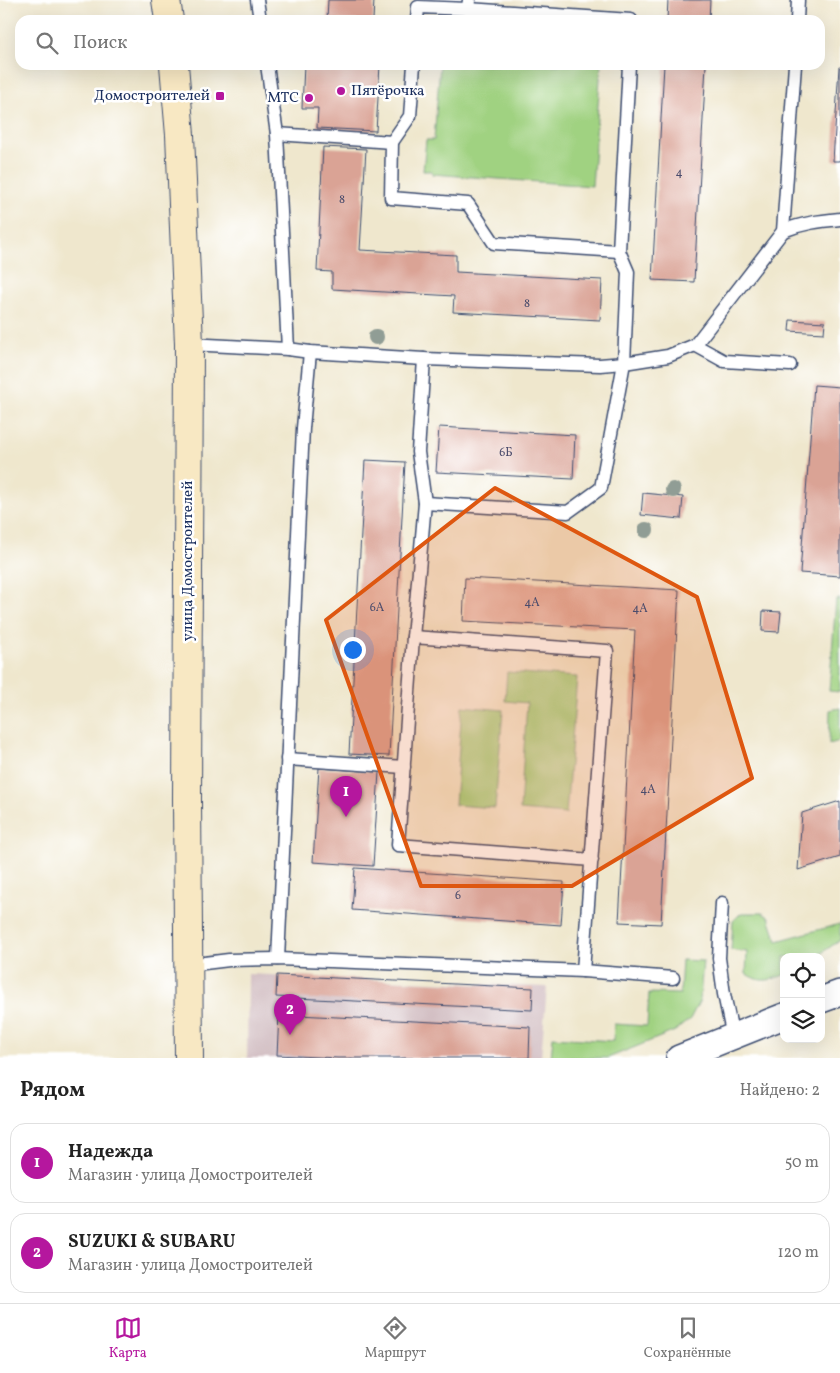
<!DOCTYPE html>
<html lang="ru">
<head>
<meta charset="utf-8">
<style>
	body { margin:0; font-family:Vollkorn,serif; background:#f6f6f6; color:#222 }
	.controls { position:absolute; right:15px; bottom:15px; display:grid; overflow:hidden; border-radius:10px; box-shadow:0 5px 20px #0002 }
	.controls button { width:45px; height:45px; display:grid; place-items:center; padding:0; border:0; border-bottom:1px solid #e0e0e0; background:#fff; color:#222; font:25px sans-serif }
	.you { position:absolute; left:352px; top:649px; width:18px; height:18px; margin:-12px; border:4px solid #fff; border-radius:50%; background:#1a73e8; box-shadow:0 0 0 8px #1a73e833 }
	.badge { display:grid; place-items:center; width:32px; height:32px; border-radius:50%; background:#b5179e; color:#fff; font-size:16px; font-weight:700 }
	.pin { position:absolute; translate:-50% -41px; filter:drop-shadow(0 1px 2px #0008) }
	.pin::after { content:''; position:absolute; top:26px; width:18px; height:15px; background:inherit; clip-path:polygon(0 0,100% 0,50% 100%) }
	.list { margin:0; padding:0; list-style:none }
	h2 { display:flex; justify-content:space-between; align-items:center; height:65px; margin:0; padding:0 20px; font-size:21px }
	h2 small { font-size:16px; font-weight:400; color:#767676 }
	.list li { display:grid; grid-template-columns:32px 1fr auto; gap:15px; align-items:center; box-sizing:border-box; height:80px; margin:0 10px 10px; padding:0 10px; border:1px solid #e0e0e0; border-radius:15px }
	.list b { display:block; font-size:19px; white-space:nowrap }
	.list p { margin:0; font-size:16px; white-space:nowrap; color:#767676 }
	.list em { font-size:16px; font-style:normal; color:#767676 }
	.icon { flex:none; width:28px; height:28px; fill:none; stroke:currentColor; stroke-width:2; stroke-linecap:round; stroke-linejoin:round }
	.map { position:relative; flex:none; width:840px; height:1058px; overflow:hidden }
	.search { position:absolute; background:#fff; box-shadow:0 5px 20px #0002; left:15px; right:15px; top:15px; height:55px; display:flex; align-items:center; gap:12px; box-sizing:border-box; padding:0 18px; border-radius:15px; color:#767676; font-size:19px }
	.sheet { height:245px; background:#fff }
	nav { display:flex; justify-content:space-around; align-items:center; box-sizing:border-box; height:70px; border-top:1px solid #e0e0e0; background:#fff; font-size:14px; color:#767676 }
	nav a { display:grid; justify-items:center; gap:2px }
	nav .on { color:#b5179e }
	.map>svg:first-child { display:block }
</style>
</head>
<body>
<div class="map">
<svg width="840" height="1058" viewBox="0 0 840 1058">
	<rect width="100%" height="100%" fill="#fff"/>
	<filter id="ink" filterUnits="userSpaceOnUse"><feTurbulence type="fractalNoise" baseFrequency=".02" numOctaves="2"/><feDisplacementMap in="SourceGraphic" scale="10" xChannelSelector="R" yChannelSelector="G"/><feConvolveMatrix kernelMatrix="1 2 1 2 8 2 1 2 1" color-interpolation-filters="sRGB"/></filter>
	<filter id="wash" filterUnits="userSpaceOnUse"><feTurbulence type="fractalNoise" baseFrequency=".0096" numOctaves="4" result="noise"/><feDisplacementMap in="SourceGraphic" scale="20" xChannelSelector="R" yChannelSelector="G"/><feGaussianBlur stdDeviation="1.12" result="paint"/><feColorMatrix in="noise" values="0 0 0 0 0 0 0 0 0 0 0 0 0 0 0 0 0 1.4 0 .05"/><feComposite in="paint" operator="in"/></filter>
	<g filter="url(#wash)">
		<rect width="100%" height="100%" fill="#efe7cd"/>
		<path fill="#d2bec2" d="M248,974l299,13 -6,71h-294z"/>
		<g fill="#a0d281" stroke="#5e8070">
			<path d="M440,65h161l-9,121 -160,-12v-3h-9l3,-31h8z"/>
			<path d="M836,599h4v93l-11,-1z"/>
			<path d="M507,672l70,5 -11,137 -46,-4 7,-107 -22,-2z"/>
			<path d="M462,706l41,4 -8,98 -40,-3z"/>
			<path d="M840,708v33l-11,3 1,-34z"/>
			<path d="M741,913h21l7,4 8,24 63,-17v16l-24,17h-32v18c-16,6 -23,8 -38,-1l1,-22 -16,-2 2,-29z"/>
			<path d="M682,960l21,1 -3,39 -10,19 -15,12 -67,27h-57l2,-21 60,4 1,-17 33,2 2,-33 31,1z"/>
		</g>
		<g id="blocks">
			<g fill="#daa395">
				<path d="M328,0h46l-1,20h-46z"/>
				<path d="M668,0h42l-1,20h-42z"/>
				<path d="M304,65h76l-4,66 -59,-3 1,-20h-16z"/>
				<path d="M664,65h42l-12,217 -42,-2z"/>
				<path d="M839,67h1v94h-7z"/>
				<path d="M323,147l43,2 -6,101 96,5v17l146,8 -2,40 -147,-8 1,-16 -122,-7v-17l-15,-1z"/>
				<path d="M790,320l35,2 -1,11 -35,-2z"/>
				<path d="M814,385l26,2v189l-40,-3z"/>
				<path d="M439,427l136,8 -2,44 -137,-7z"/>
				<path d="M365,460l40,2 -16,294 -40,-2z"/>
				<path d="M643,493l40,4 -2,22 -40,-4z"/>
				<path d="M465,578l214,12 -18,334 -42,-2 16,-292 -172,-9z"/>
				<path d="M763,611l18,1 -2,20 -17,-1z"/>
				<path d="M319,768l60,4 -6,94 -60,-4z"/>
				<path d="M840,801v56l-42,13 4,-57z"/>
				<path d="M355,868l209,14 -3,43 -209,-15z"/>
				<path d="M277,975l256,13 -1,22 -256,-13z"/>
				<path d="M279,1014l251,13 -1,31h-191l-61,-3z"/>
			</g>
		</g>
	</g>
	<g filter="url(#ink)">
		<use href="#blocks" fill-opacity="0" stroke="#3b4b6f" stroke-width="1"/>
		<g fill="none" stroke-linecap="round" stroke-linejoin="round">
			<g stroke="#3b4b6f" stroke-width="15">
				<g id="lane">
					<path d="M257,0l3,20"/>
					<path d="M468,9l163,11"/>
					<path d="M417,20l1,-13 50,2 1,-9"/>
					<path d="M797,20l1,-20"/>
					<path d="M267,65l10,69 11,215"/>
					<path d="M277,134l115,8 -1,56 77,6 26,39 125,8"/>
					<path d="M392,142l18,-26 4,-51"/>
					<path d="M783,231c19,-8 37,-10 57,-12"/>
					<path d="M189,344l99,5 22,3 114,7 176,6 24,-2 4,-91 -9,-21 10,-186"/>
					<path d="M695,345l29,16 66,4"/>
					<path d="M425,503l143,9 33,-24 23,-125 44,-7 27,-11 88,-114 12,-166"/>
					<path d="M413,637l12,-134 -7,-51 6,-93"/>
					<path d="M287,759l117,8"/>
					<path d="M722,903l-3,55 5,36 9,43"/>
					<path d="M278,959l25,-531 7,-76"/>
					<path d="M188,965l41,-5 49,-1 305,12 90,7"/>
					<path d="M583,971l24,-320 -194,-14 -15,208 194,15"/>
				</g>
			</g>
			<g stroke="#3b4b6f" stroke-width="28">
				<g id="street">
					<path d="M821,1000l19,-7"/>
					<path d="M679,1058l105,-42"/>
				</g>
			</g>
			<g stroke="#3b4b6f" stroke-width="30">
				<g id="secondary">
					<path d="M166,0l3,20"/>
					<path d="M174,65l6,70 9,209 -2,456 2,258"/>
				</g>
			</g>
			<use href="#lane" stroke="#fff" stroke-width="12"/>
			<use href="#street" stroke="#fff" stroke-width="25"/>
			<use href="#secondary" stroke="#f8e8c3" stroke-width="28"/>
		</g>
		<g fill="#909d95">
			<circle cx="376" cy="337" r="8"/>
			<circle cx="673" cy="490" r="8"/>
			<circle cx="646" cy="530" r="8"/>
		</g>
	</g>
	<path fill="#de5710" fill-opacity="0.2" stroke="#de5710" stroke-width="4" stroke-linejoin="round" d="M495,488l202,109 55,181 -180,108h-151l-95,-266z"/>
	<g fill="#b5179e" stroke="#fff" stroke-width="2">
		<circle cx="341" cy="91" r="5"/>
		<rect x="215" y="91" width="10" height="10" rx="2.5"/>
		<circle cx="309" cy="98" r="5"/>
	</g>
	<g text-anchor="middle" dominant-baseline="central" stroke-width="5" stroke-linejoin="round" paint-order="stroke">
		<g font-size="12" fill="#4b4c6c">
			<text x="679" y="173">4</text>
			<text x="342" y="200">8</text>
			<text x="527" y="304">8</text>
			<text x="506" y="453">6Б</text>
			<text x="532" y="603">4А</text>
			<text x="377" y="608">6А</text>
			<text x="640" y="609">4А</text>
			<text x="648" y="790">4А</text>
			<text x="458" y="896">6</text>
		</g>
		<g font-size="15" fill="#1b2f5e" stroke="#fff" text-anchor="end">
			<text x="351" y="91" text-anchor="start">Пятёрочка</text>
			<text x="210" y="96">Домостроителей</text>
			<text x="299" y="98">МТС</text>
		</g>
		<g font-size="15" fill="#1b2f5e" stroke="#fff">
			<text transform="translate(188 561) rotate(-90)">улица Домостроителей</text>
		</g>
	</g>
</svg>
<div class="controls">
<button><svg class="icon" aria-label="locate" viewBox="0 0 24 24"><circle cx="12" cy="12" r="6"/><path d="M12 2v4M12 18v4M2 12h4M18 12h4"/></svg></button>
<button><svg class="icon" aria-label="layers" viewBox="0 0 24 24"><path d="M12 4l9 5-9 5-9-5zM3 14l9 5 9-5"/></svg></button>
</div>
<div class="you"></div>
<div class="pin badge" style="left:346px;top:817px">1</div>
<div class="pin badge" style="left:290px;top:1035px">2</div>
<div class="search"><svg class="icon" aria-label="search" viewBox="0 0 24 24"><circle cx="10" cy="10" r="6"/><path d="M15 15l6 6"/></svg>Поиск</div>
</div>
<section class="sheet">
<h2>Рядом<small>Найдено: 2</small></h2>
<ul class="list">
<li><span class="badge">1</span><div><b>Надежда</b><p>Магазин · улица Домостроителей</p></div><em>50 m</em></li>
<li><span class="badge">2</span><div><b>SUZUKI &amp; SUBARU</b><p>Магазин · улица Домостроителей</p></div><em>120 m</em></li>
</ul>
</section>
<nav>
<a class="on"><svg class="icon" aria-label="map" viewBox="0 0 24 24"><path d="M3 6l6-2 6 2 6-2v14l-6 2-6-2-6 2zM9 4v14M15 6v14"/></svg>Карта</a>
<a><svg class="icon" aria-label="directions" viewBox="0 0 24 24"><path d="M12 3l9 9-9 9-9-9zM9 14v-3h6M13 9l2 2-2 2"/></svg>Маршрут</a>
<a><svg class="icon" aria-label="saved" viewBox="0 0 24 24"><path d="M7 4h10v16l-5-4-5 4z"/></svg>Сохранённые</a>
</nav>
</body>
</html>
